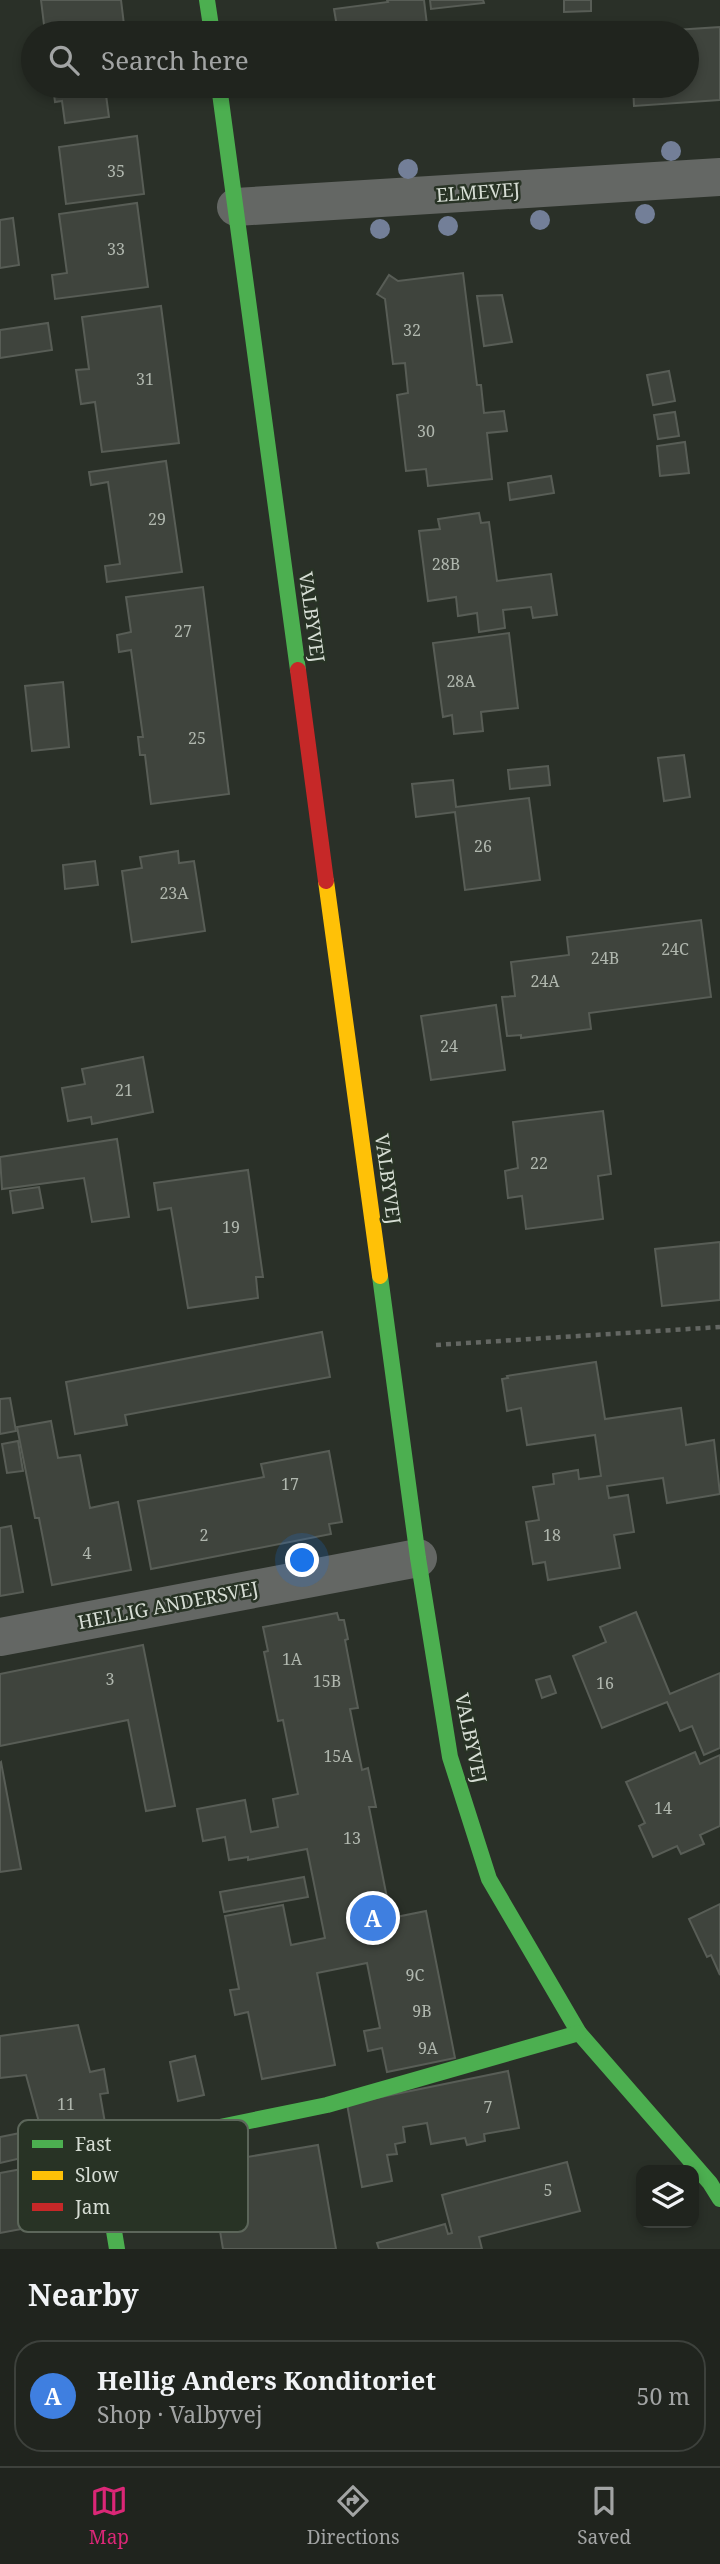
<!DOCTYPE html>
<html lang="en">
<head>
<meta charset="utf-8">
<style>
	body { margin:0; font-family:"Noto Serif",serif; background:#282c27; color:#f1f3f6 }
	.controls { position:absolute; right:21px; bottom:21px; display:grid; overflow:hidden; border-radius:14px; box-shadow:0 4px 10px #0003 }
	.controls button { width:63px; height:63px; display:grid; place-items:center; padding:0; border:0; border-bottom:2px solid #3d413c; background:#20241e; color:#f1f3f6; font:35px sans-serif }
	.you { position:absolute; left:303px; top:1561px; width:24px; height:24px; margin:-18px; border:5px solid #fff; border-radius:50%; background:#1a73e8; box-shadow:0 0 0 10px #1a73e833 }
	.badge { display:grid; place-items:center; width:46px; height:46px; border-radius:50%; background:#db2777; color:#fff; font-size:23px; font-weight:700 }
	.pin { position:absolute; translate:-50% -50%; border:4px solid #fff; box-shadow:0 2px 7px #0006 }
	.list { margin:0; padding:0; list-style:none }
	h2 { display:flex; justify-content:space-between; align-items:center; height:91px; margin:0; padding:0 28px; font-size:30px }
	h2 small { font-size:23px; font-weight:400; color:#a2a4a4 }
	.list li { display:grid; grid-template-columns:46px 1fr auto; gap:21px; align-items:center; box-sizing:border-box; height:112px; margin:0 14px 14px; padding:0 14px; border:2px solid #3d413c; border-radius:28px }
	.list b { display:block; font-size:26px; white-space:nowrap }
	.list p { margin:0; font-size:23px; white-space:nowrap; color:#a2a4a4 }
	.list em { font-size:23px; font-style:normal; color:#a2a4a4 }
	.icon { flex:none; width:38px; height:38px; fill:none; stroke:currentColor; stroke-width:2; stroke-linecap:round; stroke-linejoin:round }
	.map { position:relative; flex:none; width:720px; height:2249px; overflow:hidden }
	.search { position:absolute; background:#20241e; box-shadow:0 4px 10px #0003; left:21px; right:21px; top:21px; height:77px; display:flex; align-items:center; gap:18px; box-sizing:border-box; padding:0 24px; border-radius:38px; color:#a2a4a4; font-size:26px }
	.sheet { height:217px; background:#20241e }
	nav { display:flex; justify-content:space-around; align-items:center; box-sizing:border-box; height:98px; border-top:2px solid #3d413c; background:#20241e; font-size:19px; color:#a2a4a4 }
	nav a { display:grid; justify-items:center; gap:4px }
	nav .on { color:#db2777 }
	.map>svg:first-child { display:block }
</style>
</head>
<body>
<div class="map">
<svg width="720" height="2249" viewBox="0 0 720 2249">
	<rect width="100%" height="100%" fill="#2a3028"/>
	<g fill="#3f443d" stroke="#585d56" stroke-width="2">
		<path d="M41,0h80l4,33h-80z"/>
		<path d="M387,0h37l4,33h-90l-4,-24 54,-7z"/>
		<path d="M430,0h53l1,3 -53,6z"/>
		<path d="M564,0h27v11l-27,1z"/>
		<path d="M720,27v73l-86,6 -1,-20h54v-53h-58z"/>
		<path d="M53,86h80l1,5 -28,4 3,22 -44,6 -3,-22 -7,1z"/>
		<path d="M137,136l7,58 -78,10 -7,-57z"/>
		<path d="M137,203l11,84 -93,12 -3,-24 15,-2 -8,-59z"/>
		<path d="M13,218l6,47 -19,3v-48z"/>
		<path d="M463,273l14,112h4l3,28 20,-2 3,20 -20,2 5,46 -64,7 -2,-17 -20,2 -9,-76 11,-2 -3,-30 -12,1 -8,-65 -8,-5 12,-19 9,6z"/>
		<path d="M502,295l10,47 -28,4 -7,-50z"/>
		<path d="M161,306l18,137 -77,9 -7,-50 -14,2 -5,-34 13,-1 -7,-52z"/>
		<path d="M48,323l4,27 -52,8v-28z"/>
		<path d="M669,371l6,30 -22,4 -6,-30z"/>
		<path d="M675,412l4,24 -21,3 -4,-24z"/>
		<path d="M685,442l4,31 -29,3 -3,-30z"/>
		<path d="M166,461l16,111 -75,10 -2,-16 15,-2 -12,-82 -17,3 -2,-13z"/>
		<path d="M551,476l3,17 -44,7 -2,-17z"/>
		<path d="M479,513l2,10 8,-1 8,59 54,-7 6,41 -24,3 -2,-11 -28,3 2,18 -26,4 -2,-19 -19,3 -2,-19 -28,4 -9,-70 21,-2 -2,-10z"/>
		<path d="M203,587l26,207 -78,10 -6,-49h-5l-2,-18h5l-12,-87 -12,2 -2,-17 14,-3 -5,-35z"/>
		<path d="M509,633l9,75 -37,4 2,19 -29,3 -2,-19 -9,2 -10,-74z"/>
		<path d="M63,682l6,65 -37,4 -7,-65z"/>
		<path d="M684,755l6,42 -26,4 -6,-43z"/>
		<path d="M548,766l2,19 -40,4 -2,-19z"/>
		<path d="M453,780l3,27 73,-9 11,82 -75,10 -10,-78 -39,5 -4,-33z"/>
		<path d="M178,851l1,12 15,-2 11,70 -73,11 -10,-71 20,-3 -2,-11z"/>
		<path d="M95,861l3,24 -33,4 -2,-24z"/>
		<path d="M701,920l10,77 -122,16 2,16 -70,9v-3l-14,1 -5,-39 13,-1 -4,-34 58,-7 -2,-18z"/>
		<path d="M496,1005l9,65 -74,10 -10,-64z"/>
		<path d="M143,1057l10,55 -61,12 -1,-7 -23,4 -6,-33 23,-4 -3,-15z"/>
		<path d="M603,1111l8,63 -13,2 5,43 -77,10 -4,-33 -14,2 -3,-27 13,-3 -5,-46z"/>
		<path d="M117,1139l12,78 -37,5 -8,-44 -82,11 -2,-32z"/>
		<path d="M248,1170l15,107h-7l2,21 -70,10 -17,-100 -13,2 -4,-27z"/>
		<path d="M39,1187l4,21 -30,5 -3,-22z"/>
		<path d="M720,1242v58l-58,6 -7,-57z"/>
		<path d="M322,1332l8,45 -205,38 2,10 -52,9 -9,-52z"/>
		<path d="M596,1362l9,57 76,-11 5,37 28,-5 6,54 -53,9 -4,-25 -56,8 2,12 19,-3 6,37 -20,3 6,33 -72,12 -3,-18 -12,2 -7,-42 13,-2 -6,-33 21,-3 -1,-10 25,-4 1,9 22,-3 -6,-41 -68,10 -6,-37 -14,3 -5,-32 6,-1 -1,-2z"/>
		<path d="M10,1398l6,33 -16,3v-35z"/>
		<path d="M51,1421l7,37 22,-3 10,53 28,-6 13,68 -79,15 -13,-67h-4l-18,-91z"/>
		<path d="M18,1441l5,30 -16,2 -5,-29z"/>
		<path d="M329,1451l13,71 -13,2 2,10 -180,35 -13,-68 126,-24 -3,-13z"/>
		<path d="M11,1526l12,66 -23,4v-68z"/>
		<path d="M636,1612l34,82 50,-21v75l-16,7 -12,-29 -12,5 -13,-29 -65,26 -29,-72 33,-14 -6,-15z"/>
		<path d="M337,1613l2,7h5l4,19 -3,1 13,68 -8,1 12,61 6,-2 8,39h-7l22,111 35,-7 29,147 -68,14 -5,-24 -14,3 -4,-20 16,-3 -13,-65 -50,10 18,92 -73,14 -14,-67 -13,3 -5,-25 9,-1 -14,-73 58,-11 8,40 34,-7 -18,-89 -59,11v-3l-19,3 -4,-23 -22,4 -6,-32 48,-9 6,32 27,-5 -5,-28 25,-5 -15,-74 -5,1 -14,-69 4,-1 -5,-24z"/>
		<path d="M143,1645l32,161 -29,5 -18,-91 -128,26v-72z"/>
		<path d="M550,1676l6,17 -14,5 -6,-18z"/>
		<path d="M695,1752l5,12 20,-9v71l-20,9 4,9 -23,10 -4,-8 -24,11 -14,-31 6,-3 -19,-41z"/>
		<path d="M1,1762l20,107 -21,3v-109z"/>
		<path d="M304,1877l4,20 -84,15 -4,-20z"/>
		<path d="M720,1904v71l-9,-20 -4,2 -18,-38z"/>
		<path d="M78,2025l12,47 14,-3 4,24 -8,1 5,29 -63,10 -16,-58 -26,3v-42z"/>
		<path d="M195,2056l9,39 -26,6 -8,-39z"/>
		<path d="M508,2071l11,57 -35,6 1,7 -18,4 -2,-7 -34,6 -4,-21 -24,4 2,15 -10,2 2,10 -10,1 5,26 -30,6 -15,-83z"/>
		<path d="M25,2132l5,24 -30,7v-26z"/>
		<path d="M318,2145l18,104h-113l-6,-36 -49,9 -9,-50z"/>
		<path d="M65,2161l10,58 -75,14v-60z"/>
		<path d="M567,2162l13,49 -101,26 3,12h-103l-2,-6 68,-19 3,10 4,-1 -10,-38z"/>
	</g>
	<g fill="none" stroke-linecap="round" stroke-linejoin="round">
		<path stroke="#646763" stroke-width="4.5" stroke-dasharray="5 5" stroke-linecap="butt" d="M436,1345l284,-18"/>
		<g stroke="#646764" stroke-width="38">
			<path d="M236,207l484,-30"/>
			<path d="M0,1637l418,-79"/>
		</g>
		<g stroke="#4caf50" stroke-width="16">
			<path d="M207,0l5,33"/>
			<path d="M219,86l79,584"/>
			<path d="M380,1276l38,282 32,199 39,122 90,154 131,150 10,16"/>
			<path d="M117,2249l-14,-84 39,-22 185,-38 252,-72"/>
		</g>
		<path stroke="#ffc107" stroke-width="16" d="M326,881l54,395"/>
		<path stroke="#c62828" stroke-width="16" d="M298,670l28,211"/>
	</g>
	<g fill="#737f98">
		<circle cx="671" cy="151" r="10"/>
		<circle cx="408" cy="169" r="10"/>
		<circle cx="645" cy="214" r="10"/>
		<circle cx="540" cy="220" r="10"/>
		<circle cx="448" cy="226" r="10"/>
		<circle cx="380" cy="229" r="10"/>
	</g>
	<g text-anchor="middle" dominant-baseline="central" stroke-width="5" stroke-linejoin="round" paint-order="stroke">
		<g font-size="16" fill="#b0b7ae">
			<text x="116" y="171">35</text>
			<text x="116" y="249">33</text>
			<text x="412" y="330">32</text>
			<text x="145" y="379">31</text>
			<text x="426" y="431">30</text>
			<text x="157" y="519">29</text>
			<text x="446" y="564">28B</text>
			<text x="183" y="631">27</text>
			<text x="461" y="681">28A</text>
			<text x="197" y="738">25</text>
			<text x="483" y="846">26</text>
			<text x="174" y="893">23A</text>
			<text x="675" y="949">24C</text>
			<text x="605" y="958">24B</text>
			<text x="545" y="981">24A</text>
			<text x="449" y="1046">24</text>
			<text x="124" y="1090">21</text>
			<text x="539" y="1163">22</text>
			<text x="231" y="1227">19</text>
			<text x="290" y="1484">17</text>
			<text x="204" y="1535">2</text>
			<text x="552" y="1535">18</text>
			<text x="87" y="1553">4</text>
			<text x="292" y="1659">1A</text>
			<text x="110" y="1679">3</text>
			<text x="327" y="1681">15B</text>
			<text x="605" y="1683">16</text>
			<text x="338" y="1756">15A</text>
			<text x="663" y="1808">14</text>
			<text x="352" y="1838">13</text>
			<text x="415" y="1975">9C</text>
			<text x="422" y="2011">9B</text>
			<text x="428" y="2048">9A</text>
			<text x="66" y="2104">11</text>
			<text x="488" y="2107">7</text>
			<text x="548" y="2190">5</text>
		</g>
		<g font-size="19" fill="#d6ddd4" stroke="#283325">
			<text transform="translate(478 192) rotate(-4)">ELMEVEJ</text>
			<text transform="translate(312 617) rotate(82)">VALBYVEJ</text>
			<text transform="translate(388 1179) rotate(82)">VALBYVEJ</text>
			<text transform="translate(168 1605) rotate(-11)">HELLIG ANDERSVEJ</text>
			<text transform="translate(471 1738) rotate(78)">VALBYVEJ</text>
		</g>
	</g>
	<rect x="18" y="2120" width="230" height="112" rx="10" fill="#283325" stroke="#5c665a" stroke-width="2"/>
	<rect x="32" y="2140" width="31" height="8" fill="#4caf50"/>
	<rect x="32" y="2171" width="31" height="9" fill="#ffc107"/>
	<rect x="32" y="2203" width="31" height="8" fill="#c62828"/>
	<g font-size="19" fill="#d6ddd4">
		<text x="75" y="2151">Fast</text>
		<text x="75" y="2182">Slow</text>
		<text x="75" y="2214">Jam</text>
	</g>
</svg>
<div class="controls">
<button><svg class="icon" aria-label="layers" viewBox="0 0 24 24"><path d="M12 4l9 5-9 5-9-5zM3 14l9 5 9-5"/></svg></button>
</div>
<div class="you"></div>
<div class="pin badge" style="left:373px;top:1918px;background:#3f7fe0">A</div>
<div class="search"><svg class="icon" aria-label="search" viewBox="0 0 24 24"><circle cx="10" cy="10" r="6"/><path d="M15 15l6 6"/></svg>Search here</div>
</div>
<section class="sheet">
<h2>Nearby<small></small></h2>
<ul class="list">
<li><span class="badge" style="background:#3f7fe0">A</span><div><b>Hellig Anders Konditoriet</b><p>Shop · Valbyvej</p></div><em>50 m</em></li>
</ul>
</section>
<nav>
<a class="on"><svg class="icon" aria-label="map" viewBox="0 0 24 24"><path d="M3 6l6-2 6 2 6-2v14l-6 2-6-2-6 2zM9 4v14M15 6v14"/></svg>Map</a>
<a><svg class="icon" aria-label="directions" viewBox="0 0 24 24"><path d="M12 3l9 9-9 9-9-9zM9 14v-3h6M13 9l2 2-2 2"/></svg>Directions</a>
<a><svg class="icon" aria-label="saved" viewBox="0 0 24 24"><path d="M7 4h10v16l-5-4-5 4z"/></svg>Saved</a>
</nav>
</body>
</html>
